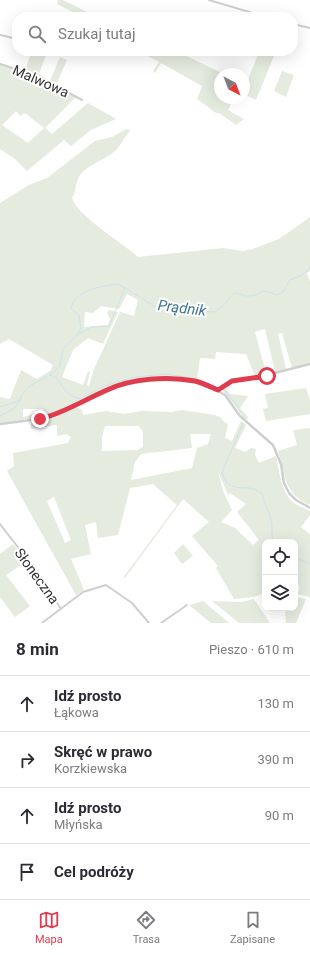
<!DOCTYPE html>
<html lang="pl">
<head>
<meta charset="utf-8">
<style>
	body { margin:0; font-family:Roboto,sans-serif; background:#f7f7f7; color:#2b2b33 }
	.controls { position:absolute; right:12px; bottom:12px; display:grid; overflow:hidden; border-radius:8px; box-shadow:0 4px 16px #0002 }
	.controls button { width:36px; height:36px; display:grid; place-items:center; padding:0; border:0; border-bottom:1px solid #e1e1e2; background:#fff; color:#2b2b33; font:20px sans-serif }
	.compass { position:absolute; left:214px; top:68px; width:36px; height:36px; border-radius:50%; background:#fff; box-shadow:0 4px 16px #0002; rotate:138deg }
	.stop { position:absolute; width:12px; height:12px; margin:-9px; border:3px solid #e03c4e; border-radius:50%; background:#fff }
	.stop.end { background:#e03c4e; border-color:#fff; box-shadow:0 1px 4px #0008 }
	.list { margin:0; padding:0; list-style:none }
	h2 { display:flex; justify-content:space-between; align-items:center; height:52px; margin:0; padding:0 16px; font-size:17px }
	h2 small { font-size:13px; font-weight:400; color:#7c7c81 }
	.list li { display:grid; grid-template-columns:26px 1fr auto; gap:12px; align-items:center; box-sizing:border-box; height:56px; padding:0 16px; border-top:1px solid #e1e1e2 }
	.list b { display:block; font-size:15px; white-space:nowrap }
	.list p { margin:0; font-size:13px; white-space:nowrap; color:#7c7c81 }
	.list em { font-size:13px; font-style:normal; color:#7c7c81 }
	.icon { flex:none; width:22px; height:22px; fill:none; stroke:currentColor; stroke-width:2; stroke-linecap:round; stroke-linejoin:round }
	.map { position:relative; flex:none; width:310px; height:623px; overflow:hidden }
	.search { position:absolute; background:#fff; box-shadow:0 4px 16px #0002; left:12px; right:12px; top:12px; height:44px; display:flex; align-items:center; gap:10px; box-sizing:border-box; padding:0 14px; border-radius:16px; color:#7c7c81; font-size:15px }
	.sheet { height:276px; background:#fff }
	nav { display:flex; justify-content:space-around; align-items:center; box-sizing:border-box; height:56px; border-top:1px solid #e1e1e2; background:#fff; font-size:11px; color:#7c7c81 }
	nav a { display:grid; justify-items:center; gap:2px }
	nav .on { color:#e03c4e }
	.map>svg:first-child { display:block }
</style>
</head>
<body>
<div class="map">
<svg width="310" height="623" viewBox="0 0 310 623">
	<rect width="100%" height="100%" fill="#fff"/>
	<g fill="#e5ebde" fill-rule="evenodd">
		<path d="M58,0h5l34,17h-14l-26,-13z"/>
		<path d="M32,51l15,1 -8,22 11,7 10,-24 7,3 -11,25 21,11 -32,32 7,6 36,-31 28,16 -25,11 -20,16 -7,-6 -37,31 -12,-12 -15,-10v-86l25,7zM16,111l4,5 5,-3 19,15 -16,15 -26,-18z"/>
		<path d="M138,51h30l3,2 5,-2 48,23h-4v24h14l-6,12 16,9 -8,6 -17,-12h-3l-19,-14 5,-13 -41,-23 -6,10 -2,-2 6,-9z"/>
		<path d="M259,51h17l-20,49 -12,-6v-15l4,1z"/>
		<path d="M282,71l12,4 -8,22 -12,-6z"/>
		<path d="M126,129l5,1c-6,6 -11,17 -17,22 -11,9 -25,12 -34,23 -5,7 -3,16 -8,23 5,18 51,45 66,59l85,-9 20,3 10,-2 26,-10 31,-22v54l-3,2 3,9v81l-18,5 -10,-35 -4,1 8,35 -11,3 -10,-43 -10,3 11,41 -11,3 -9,-22 -30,-2 -1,7 -15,-1 -3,22c-28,-5 -59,-4 -86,6 -23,9 -43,25 -67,31l-1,-8h-20v8l12,-3v4l-35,5v-26l10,2 11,-29 16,9 13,-8 3,-6 -44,-26 -9,5v-141l29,-18 18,-7 48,-37 17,-4zM127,294l11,6 -4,16 -14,-4 -26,57 -5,17 -2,-1 3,-13 -2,-1 -5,14 -21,-8 11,-27 15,-12 15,6 15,-32 -9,-2 -2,3 3,6 -2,6 -24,2 1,-15 8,1 8,-7 18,3z"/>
		<path d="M224,387l6,7 18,2 -8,12 8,9 -1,3 -25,-30z"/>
		<path d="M306,388l4,12v14l-44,7 -3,-12 5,-1 -3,-14z"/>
		<path d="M76,407l6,3 1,5 23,-4 18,3 17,-3 31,1 10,-2 33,5 5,2 4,5 4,2 -3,14 7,3 9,-20 5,4 -11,23 10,4 6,-4 5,1 -1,6 4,8 17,-7c3,14 5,36 17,46 5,4 12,6 17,9v4l-9,12 9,7v63l-13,-3 3,-7 -5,-3v-42h-30v9h-3v28l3,1v13l-12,4 -19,2 -18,-31 2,-2 -26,-30 17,-14 -26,-23 -58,79h-2l54,-73 -24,-21 -23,4 -12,47 -20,3 -2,-16 -11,3 6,29 -20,5 13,31 -8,5 -69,-124 7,-5 -1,-13 55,-10 3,-6 -5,-3 -9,2v-11l-26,4v-6l24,-6zM105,426h34l4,6v15l-6,3 -35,1v-14zM190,434h21l-3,10 -11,4 -5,20 -61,12 4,-18 6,-8 51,-6zM218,471l10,24 2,-2 16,11 -9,8 22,28 -6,5 -18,-17 -14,-6 11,-12 -9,-19zM54,497l17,43 -6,3 -18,-42z"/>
		<path d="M310,428v75l-1,2c-27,-14 -22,-28 -31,-54l19,-6 -4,-15z"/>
		<path d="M13,544l14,17 -21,14 24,31 -15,11 -15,-20v-43z"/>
		<path d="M183,544l10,12 -11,8 -8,-11z"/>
		<path d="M295,597l11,2 -10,24h-10l-1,-15h10z"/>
		<path d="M254,599l16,24h-31l-27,-22 29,1z"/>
		<path d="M203,601l26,22h-18l-22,-18z"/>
	</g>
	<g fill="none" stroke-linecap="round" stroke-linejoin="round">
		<g stroke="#cee2ec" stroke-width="1">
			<path d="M78,335l13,-8 18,-1 16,-38"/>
			<path d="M50,375c14,4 9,18 30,24l24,-13 31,-9 31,-3 25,4 28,10"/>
			<path d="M223,389l4,3 18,27"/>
			<path d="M0,407l18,-6 10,-14 22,-12 10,-9 3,-17 13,-13 5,-8 -2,-12 -8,-8c5,-18 30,-22 47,-24l38,23 59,5 7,-5 12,-14c6,0 10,4 16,3 16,-2 6,-9 27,-1l6,-3 7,-12 12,-5 8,-7"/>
			<path d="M0,416l15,-8 7,-10"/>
			<path d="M243,423l-21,50c8,25 27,7 40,21 2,9 6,16 9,25 2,7 0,16 2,23"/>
			<path d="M295,558l15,6"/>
		</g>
		<g stroke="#cfcfcf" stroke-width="2">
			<path d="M209,0l57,17"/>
			<path d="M293,24l17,4"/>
			<path d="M0,35l17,4"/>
			<path d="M0,64l41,14 41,22"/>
			<path d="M0,524l42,54 19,31"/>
			<path d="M42,623l41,-31 23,-7 26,18 17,20"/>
			<path d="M161,623l26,-18"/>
		</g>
		<g stroke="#cfcfcf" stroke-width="2.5">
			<path d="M218,391l14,-10 23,-3 55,-14"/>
			<path d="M0,424l39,-5 17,-4 52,-26 24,-6 31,-4 32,2 23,10 7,4 15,21 33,29 8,19 3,19 5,10 7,7 14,8"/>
		</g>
	</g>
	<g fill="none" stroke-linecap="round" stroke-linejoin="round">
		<path stroke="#e03c4e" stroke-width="5" d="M40,419c24,-6 44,-19 67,-29 25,-12 62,-14 88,-9 8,2 16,6 23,9l14,-9 35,-5"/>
	</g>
	<g text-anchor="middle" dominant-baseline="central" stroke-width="4" stroke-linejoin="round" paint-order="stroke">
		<g font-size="14" fill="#323232" stroke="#fff">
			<text transform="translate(41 81) rotate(24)">Malwowa</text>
			<text transform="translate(37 576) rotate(54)">Słoneczna</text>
		</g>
		<g font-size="15" font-style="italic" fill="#417692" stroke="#fff">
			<text transform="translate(182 308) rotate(7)">Prądnik</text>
		</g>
	</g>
</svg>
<div class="controls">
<button><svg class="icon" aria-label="locate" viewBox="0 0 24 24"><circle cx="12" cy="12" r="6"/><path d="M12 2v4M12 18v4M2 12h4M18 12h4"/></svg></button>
<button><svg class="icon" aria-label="layers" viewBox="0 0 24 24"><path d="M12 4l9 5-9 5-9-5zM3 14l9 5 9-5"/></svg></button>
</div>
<svg class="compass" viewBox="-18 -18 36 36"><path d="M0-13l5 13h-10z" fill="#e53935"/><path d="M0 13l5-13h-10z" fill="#7c7c81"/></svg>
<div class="stop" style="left:267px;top:376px"></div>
<div class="stop end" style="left:40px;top:419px"></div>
<div class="search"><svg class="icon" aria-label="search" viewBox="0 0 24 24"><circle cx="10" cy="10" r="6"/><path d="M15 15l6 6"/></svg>Szukaj tutaj</div>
</div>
<section class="sheet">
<h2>8 min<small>Pieszo · 610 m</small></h2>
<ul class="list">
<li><svg class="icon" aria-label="ahead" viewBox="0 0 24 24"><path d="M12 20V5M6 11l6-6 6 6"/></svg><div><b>Idź prosto</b><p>Łąkowa</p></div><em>130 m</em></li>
<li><svg class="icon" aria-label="right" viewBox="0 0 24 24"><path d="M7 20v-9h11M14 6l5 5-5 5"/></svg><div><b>Skręć w prawo</b><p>Korzkiewska</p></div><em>390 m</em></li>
<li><svg class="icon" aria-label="ahead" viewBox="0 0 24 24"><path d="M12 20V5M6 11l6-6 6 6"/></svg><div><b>Idź prosto</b><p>Młyńska</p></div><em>90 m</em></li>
<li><svg class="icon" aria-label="arrive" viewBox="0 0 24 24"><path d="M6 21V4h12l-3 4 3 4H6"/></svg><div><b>Cel podróży</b></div></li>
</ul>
</section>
<nav>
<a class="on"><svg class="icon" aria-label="map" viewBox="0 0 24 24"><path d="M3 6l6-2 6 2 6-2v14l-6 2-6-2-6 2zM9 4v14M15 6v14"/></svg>Mapa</a>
<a><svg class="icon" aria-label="directions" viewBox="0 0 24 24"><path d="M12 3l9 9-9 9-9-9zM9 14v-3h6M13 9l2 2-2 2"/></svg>Trasa</a>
<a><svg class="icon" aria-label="saved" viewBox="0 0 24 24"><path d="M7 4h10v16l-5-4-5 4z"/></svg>Zapisane</a>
</nav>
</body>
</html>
